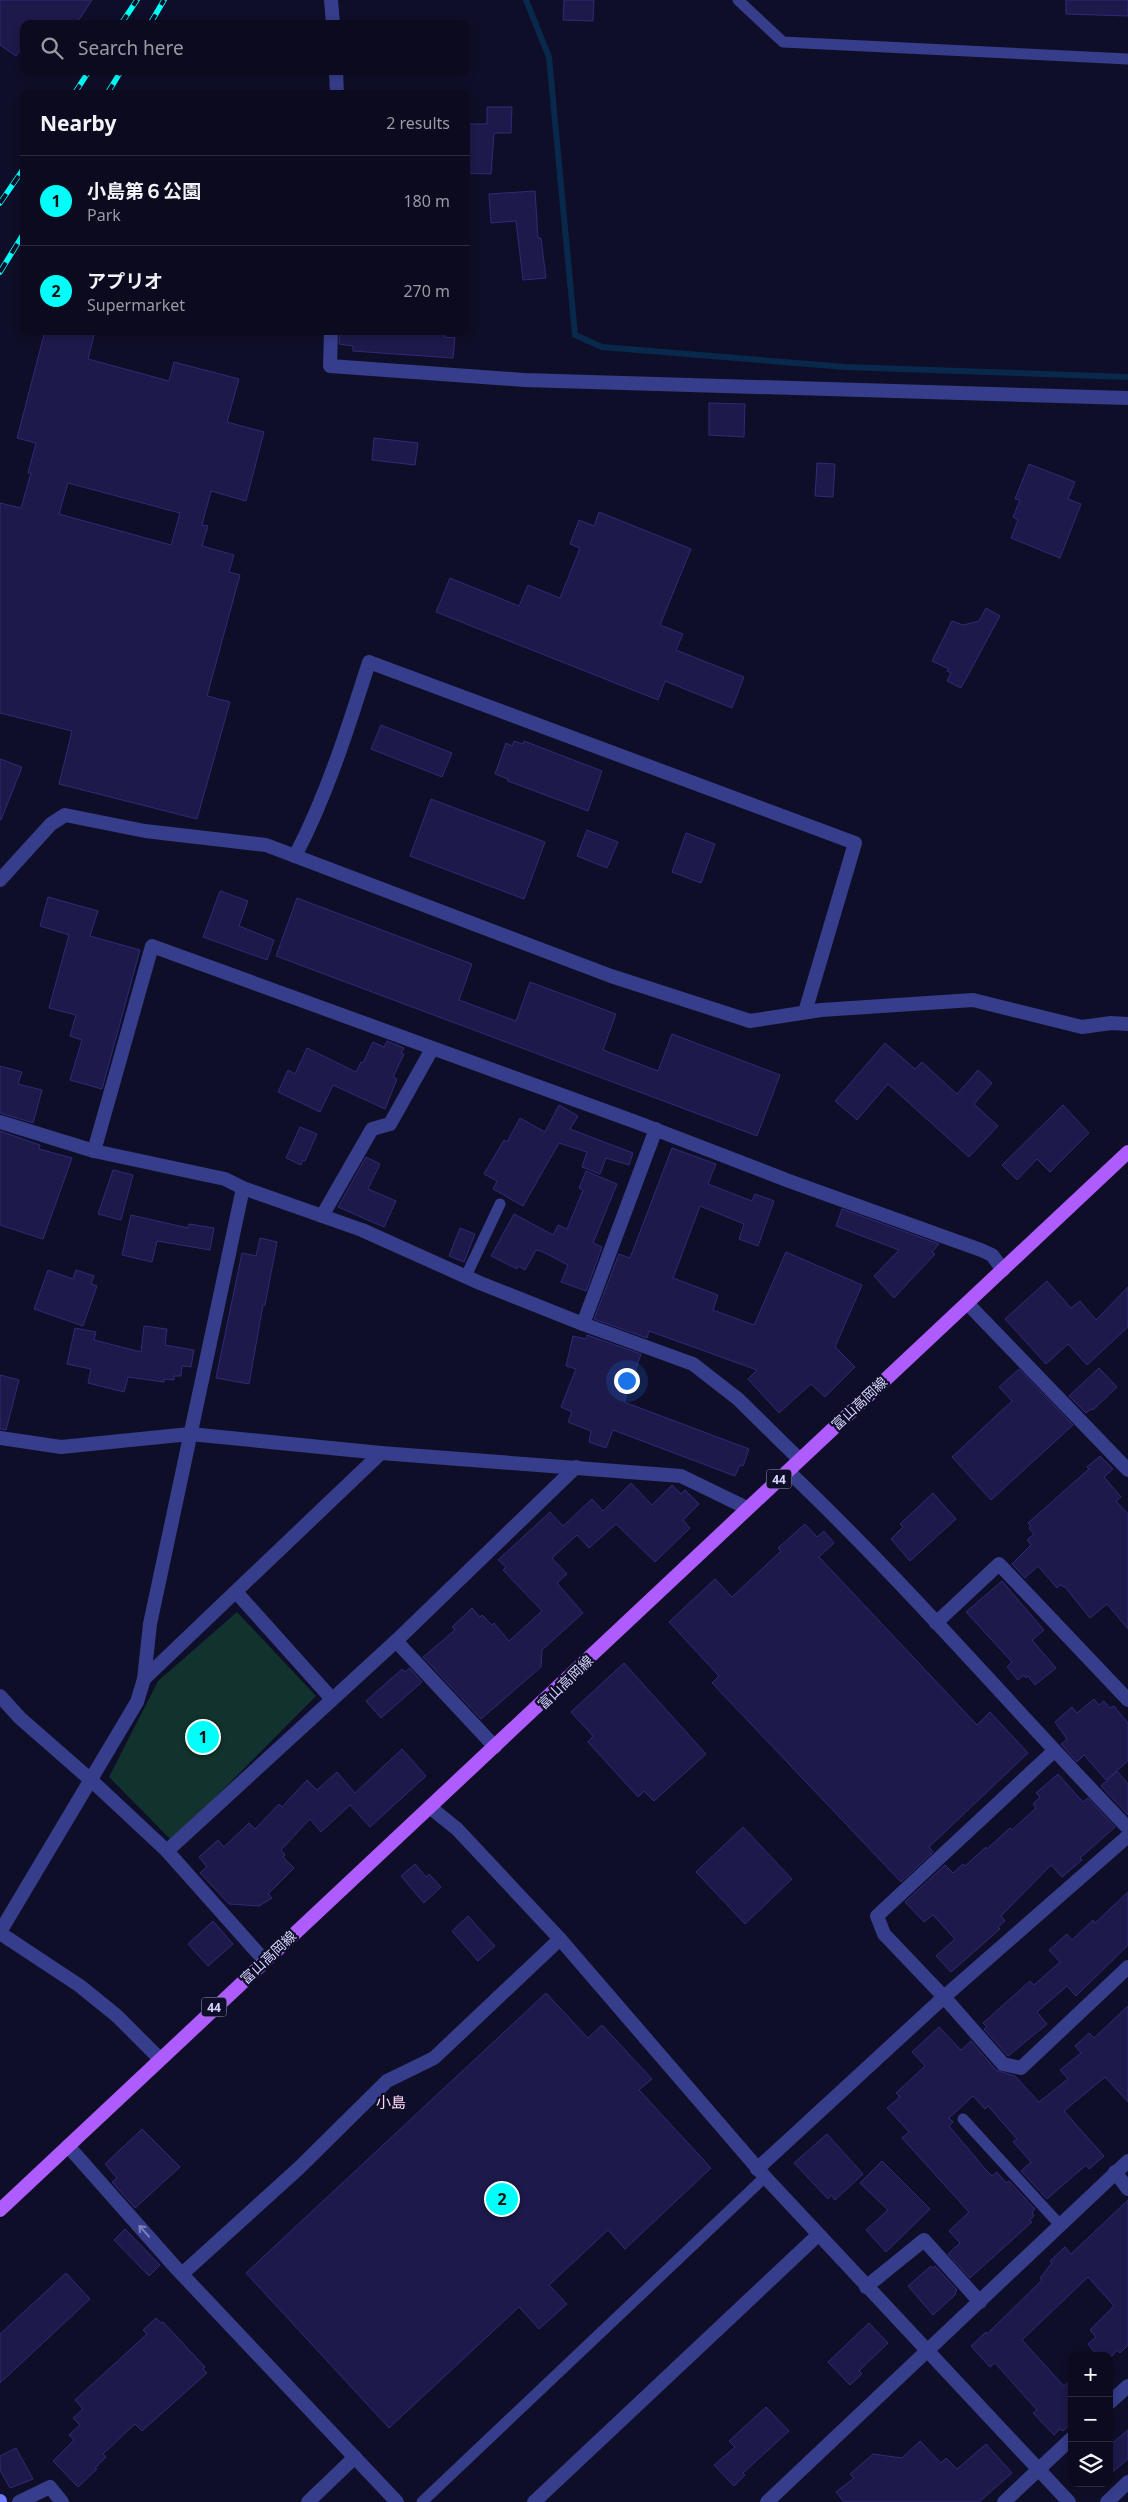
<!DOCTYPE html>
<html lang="en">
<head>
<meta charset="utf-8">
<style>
	body { margin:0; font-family:"Noto Sans","Noto Sans JP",sans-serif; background:#141327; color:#f1f3f6 }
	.controls { position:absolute; right:15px; bottom:15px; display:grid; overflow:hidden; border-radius:10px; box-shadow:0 2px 8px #0003 }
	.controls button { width:45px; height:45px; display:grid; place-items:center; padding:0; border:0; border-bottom:1px solid #2b2b3c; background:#0b0a1e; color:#f1f3f6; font:25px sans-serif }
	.you { position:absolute; left:626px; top:1380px; width:18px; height:18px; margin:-12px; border:4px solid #fff; border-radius:50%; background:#1a73e8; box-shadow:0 0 0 8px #1a73e833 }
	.badge { display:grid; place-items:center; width:32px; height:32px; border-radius:50%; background:#01fffa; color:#111; font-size:16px; font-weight:700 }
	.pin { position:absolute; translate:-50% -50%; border:2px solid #fff; box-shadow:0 1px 5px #0006 }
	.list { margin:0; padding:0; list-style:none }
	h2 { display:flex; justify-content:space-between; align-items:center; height:65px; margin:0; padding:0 20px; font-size:21px }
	h2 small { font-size:16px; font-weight:400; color:#9a9aa4 }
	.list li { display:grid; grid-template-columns:32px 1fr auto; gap:15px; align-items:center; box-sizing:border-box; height:90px; padding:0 20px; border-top:1px solid #2b2b3c }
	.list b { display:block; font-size:19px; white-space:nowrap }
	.list p { margin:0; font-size:16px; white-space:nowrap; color:#9a9aa4 }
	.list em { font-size:16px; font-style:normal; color:#9a9aa4 }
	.icon { flex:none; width:28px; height:28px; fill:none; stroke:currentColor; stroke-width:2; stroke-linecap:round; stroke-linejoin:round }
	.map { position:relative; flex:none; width:1128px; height:2502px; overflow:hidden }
	.search { position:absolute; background:#0b0a1e; box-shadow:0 2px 8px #0003; left:20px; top:20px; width:450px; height:55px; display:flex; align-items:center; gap:12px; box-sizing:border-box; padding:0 18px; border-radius:10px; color:#9a9aa4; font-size:19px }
	.panel { position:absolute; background:#0b0a1e; box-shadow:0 2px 8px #0003; left:20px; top:90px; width:450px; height:245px; border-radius:10px }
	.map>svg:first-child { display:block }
</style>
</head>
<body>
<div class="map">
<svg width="1128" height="2502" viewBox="0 0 1128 2502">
	<rect width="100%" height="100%" fill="#0f0e28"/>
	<path fill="#11322d" d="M237,1612l79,84 -144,145 -63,-64 49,-96z"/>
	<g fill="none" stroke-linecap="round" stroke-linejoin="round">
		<path stroke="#09294c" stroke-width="6" d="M526,0l23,57 26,278 27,12 243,20 283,10"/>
	</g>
	<g fill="#1d194a" stroke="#302a78" fill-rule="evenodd">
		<path d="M0,0h92l-16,24h-52v21l-8,11 -16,-11z"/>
		<path d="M564,0h30l-1,21 -30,-1z"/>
		<path d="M1066,0h62v16l-62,-2z"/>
		<path d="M487,107h25l-1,26h-17l-3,41 -25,-1v-49h21z"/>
		<path d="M535,191l3,47h3l5,40 -23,2 -7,-59 -25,2 -2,-29z"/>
		<path d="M45,331h50l-7,28 81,22 5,-19 65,17 -12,43 37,10 -18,69 -35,-10 -9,34 6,1 -6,20 32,9 -5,17 11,3 -33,121 23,6 -33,117 -138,-35 13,-53 -72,-18v-210l21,5 10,-35h-3l8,-30 -19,-5zM68,483l112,30 -9,32 -112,-31z"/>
		<path d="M340,331l105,2 -1,4 11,1 -2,20 -100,-7v-5l-14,-2z"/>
		<path d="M709,403l36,1 -1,33 -35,-2z"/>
		<path d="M374,438l44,5 -3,22 -43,-5z"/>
		<path d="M817,463l18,1 -2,33 -18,-1z"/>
		<path d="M1029,464l46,18 -7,17 13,5 -21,54 -49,-20 7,-18 -5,-3 7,-17 -5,-1z"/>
		<path d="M599,512l92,37 -31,76 23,9 -7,16 68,27 -12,31 -67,-27 -7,19 -222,-88 14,-34 69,28 9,-21 32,13 20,-50 -10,-4 9,-24 15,6z"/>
		<path d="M986,608l14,8 -39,72 -14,-7 4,-8 -4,-2 2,-2 -17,-8 20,-40 11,4 16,-4z"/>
		<path d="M381,725l71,28 -10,24 -71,-28z"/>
		<path d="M514,741l9,3 1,-3 78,30 -14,40 -80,-30v-2l-13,-5 11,-31 6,3z"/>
		<path d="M0,759l22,8 -21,53h-1z"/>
		<path d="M431,799l114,43 -21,57 -114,-43z"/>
		<path d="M587,830l31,12 -11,26 -30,-12z"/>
		<path d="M686,833l29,11 -14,39 -29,-11z"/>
		<path d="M220,891l28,10 -9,25 35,14 -7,20 -64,-23z"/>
		<path d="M48,897l50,14 -8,25 50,14 -38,139 -32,-9 12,-40 -12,-4 6,-21 -27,-7 20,-73 -29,-9z"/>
		<path d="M297,898l175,66 -13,36 57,21 14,-39 86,32 -13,36 55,21 14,-37 108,41 -23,61 -481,-180z"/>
		<path d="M387,1041l17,7 -3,5 3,1 -11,23 4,2 -12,30 -52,-24 -13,27 -42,-20 10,-22 7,4 12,-26 49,24 5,-10 2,1 10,-21 11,5z"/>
		<path d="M885,1043l30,26 7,-7 35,32 21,-24 14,13 -18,21 24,22 -29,31 -81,-73 -31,36 -22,-19z"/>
		<path d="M0,1066l22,6 -4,12 24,6 -9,33 -33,-10z"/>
		<path d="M559,1105l19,11 -8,13 63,24 -4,12 -23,-7 -6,16 -18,-7 5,-15 -28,-9 -36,63 -30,-17 4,-8 -13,-7 20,-34 3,2 13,-24 25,14z"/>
		<path d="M1063,1105l26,28 -39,39 -13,-13 -20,21 -15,-15z"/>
		<path d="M300,1127l17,7 -12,27 -2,-1 -2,5 -15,-7z"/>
		<path d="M0,1131l40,14 -1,4 33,9 -29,81 -43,-14z"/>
		<path d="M672,1148l44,16 -8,20 44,17 3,-7 19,7 -16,45 -19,-7 5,-15 -44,-18 -27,72 45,17 -5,15 41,15 32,-73 76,33 -27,62 20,20 -30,30 -14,-13 -32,29 -31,-34 9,-9 -108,-39 -2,7 -53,-19 25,-65 11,4z"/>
		<path d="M366,1157l14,7 -12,25 28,12 -12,26 -46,-20z"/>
		<path d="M113,1170l20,5 -12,45 -23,-6z"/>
		<path d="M586,1171l31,13 -24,59 9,4 -16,44 -25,-9 7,-17 -27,-14 -5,-1 -11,20 -7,-4 -1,3 -26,-13 23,-42 39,21 5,-10 9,4 16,-39 -4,-2z"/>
		<path d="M842,1209l97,35 -7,8 3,2 -41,44 -20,-22 25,-26 -63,-24z"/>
		<path d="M131,1215l57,13 1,-4 25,4 -4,22 -53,-9 -5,21 -30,-7z"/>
		<path d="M460,1228l15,6 -11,28 -15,-6z"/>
		<path d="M260,1238l17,4 -12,63h-2l-14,79 -33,-6 26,-125 14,3z"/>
		<path d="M48,1270l25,9 3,-9 18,6 -3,8 6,2 -14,40 -49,-17z"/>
		<path d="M1047,1281l24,27 9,-7 16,19 32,-33v40l-41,38 -19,-21 -22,20 -41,-45z"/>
		<path d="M144,1326l23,3 -2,16 29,5 -3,17 -9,-1 -1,10h-7v4l-10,-1v3l-36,-5 -4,15 -36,-9 3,-14 -24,-5 8,-36 21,4 -2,8 47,12z"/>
		<path d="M587,1335l54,19 -17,48 125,47 -6,17 -3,-1 -5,11 -122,-46 -7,18 -17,-6 2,-11 -23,-9 4,-10 -11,-5 15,-38 -10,-3 7,-30 13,3z"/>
		<path d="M1099,1368l18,19 -24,23 -2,-1 -5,4 -17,-17z"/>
		<path d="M1019,1369l54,56 -82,75 -39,-43 60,-56 -13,-14z"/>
		<path d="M0,1375l19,5 -13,50 -6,-1z"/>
		<path d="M1100,1456l13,13 -9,8 17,20 -5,4 12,13v115l-21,-25 -17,14 -25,-31 -5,-2 -3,3 -19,-22 -13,12 -13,-14 19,-19 -4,-5 7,-6 -5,-6 2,-2 -3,-3 61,-54 -2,-2z"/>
		<path d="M631,1483l21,22 20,-20 9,9 4,-4 14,14 -16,16 7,8 -35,34 -39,-38 -27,24 -12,-13 -25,23 15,16 -10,9 26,30 -41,37 -1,17 -60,52 -58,-62 32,-27 -3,-3 20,-19 8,9 2,-2 10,10 2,-2 15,18 33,-30 -39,-41 3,-3 -8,-7 52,-48 13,14 29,-27 11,12z"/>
		<path d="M933,1493l23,26 -46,42 -19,-22 12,-12 -3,-3z"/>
		<path d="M805,1524l12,13 7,-6 10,12 -15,14 158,168 13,-13 38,41 -99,94 4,5 -32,30 -189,-199 7,-7 -50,-54 46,-43 17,18 49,-46 -3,-3z"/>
		<path d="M1002,1581l42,49 -12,10 24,28 -21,17 -7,-9 -2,2 -2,-3 -6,5 -11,-13 5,-5 -46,-50z"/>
		<path d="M624,1663l82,91 -52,47 -10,-10 -6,6 -50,-55 5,-6 -22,-24z"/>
		<path d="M410,1668l12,14 -41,36 -15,-17 36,-32 3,3z"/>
		<path d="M1094,1699l5,6 5,-4 6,7 4,-2 14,17v38l-22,19 -22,-25 -7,7 -16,-18 6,-5 -12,-17 17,-15 5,6z"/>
		<path d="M402,1749l24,27 -56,51 -20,-22 -29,27 -11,-13 -29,31 4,5 -2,2 11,11 -26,26 4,4 -13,8 -30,-2 -29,-31 7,-6 -8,-10 19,-17 6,7 25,-24 6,6 24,-25 3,3 25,-27 10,10 20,-18 18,21z"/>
		<path d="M1117,1771l11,13v31l-27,-29z"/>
		<path d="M1058,1774l25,28 5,-4 27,29 -35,31 2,2 -20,17 -11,-12 -50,51 4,5 -7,6 2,2 -49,43 -15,-16 19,-17 -22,-24 -9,7 -19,-20 40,-37 8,8 10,-9 2,2 21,-19 1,2 23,-21 2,2 24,-22 -3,-4 7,-7 -4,-4z"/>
		<path d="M743,1827l49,52 -47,45 -49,-52z"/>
		<path d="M415,1864l11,13 3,-3 12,13 -17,16 -23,-27z"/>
		<path d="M1128,1892v53l-52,51 -9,-10 -30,26 10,12 -39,32 -24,-27 3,-2 -4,-4 47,-42 4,4 26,-23 -11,-12 18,-16 5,6 21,-20 2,3z"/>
		<path d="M468,1916l27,30 -17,15 -26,-30z"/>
		<path d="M213,1921l20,23 -25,22 -20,-22z"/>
		<path d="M546,1993l42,45 14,-13 50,54 -13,11 72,78 -86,81 -17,-19 -59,55 18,19 -28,25 -20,-22 -130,121 -143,-155z"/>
		<path d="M1128,2006v96l-23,-25 -41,34 40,45 -15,13 -3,-4 -39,34 -26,-28 10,-9 -18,-20 4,-3 -29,-33 -3,3 -12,-13 -24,22 4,4 -4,4 37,44 6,6 5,-4 9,11 3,-2 26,28 -3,3 2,4 -5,4 3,2 -62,56 -22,-24 12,-11 -11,-12 20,-19 -67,-74 7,-6 -22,-24 13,-11 -4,-4 29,-27 -13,-14 27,-25 22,23 10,-9 25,29 19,6 24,26 29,-23 -8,-9 21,-17 -6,-7 14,-13 5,5z"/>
		<path d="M142,2129l38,38 -45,41 -23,-26 5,-4 -12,-14z"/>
		<path d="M827,2134l36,40 -28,26 -4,-5 -3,4 -34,-36z"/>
		<path d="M882,2161l48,48 -44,43 -20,-22 22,-20 -28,-27z"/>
		<path d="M1128,2200v145l-8,8 -3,-3 -5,6h-14l-10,-12 8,-7 -6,-7 24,-24 -26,-29 -66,63 42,46 8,-7v44l-9,8 -3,-2 -6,6 -21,-22 4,-3 -42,-47 -5,4 -19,-21 15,-14 1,2 55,-54 -2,-2 12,-15 -2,-2 15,-14 6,7z"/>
		<path d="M125,2229l35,36 -11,11 -35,-36z"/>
		<path d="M931,2266l2,2 2,-2 22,24 -2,3 1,1 -23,21 -25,-29z"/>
		<path d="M66,2273l24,26 -90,84v-49z"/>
		<path d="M156,2318l5,5 2,-1 42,45 -2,2 4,4 -65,58 -7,-7 -32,30 3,3 -11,11 2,1 -19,18 -25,-26 21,-21 -5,-5 11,-10 -7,-7 10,-9 -8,-9 72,-66 -4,-4z"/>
		<path d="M869,2323l19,20 -29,28 3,3 -12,11 -22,-23z"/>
		<path d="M766,2407l23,24 -46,42 2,2 -11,11 -20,-21 21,-18 -6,-6z"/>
		<path d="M1128,2430v29l-19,16v-29z"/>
		<path d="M920,2441l21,22 5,-5 11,11 29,-25 26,29 -33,29h-135l-8,-10 18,-14 -4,-4 23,-20 29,4z"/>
		<path d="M16,2448l17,31 -23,9 -10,-18v-14z"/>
	</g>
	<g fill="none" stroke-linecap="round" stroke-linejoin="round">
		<g stroke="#363d8a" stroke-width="11">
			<path d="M738,0l45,42 345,17"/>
			<path d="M466,1276l34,-72"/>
			<path d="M963,2119l97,106"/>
			<path d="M422,2502l343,-325"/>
		</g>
		<g stroke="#363d8a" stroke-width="14">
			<path d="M331,0l2,24"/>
			<path d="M336,71l1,23"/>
			<path d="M331,331l-1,35 194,14 604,18"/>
			<path d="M295,856c32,-61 53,-128 74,-194l486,181 -50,169"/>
			<path d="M0,880l51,-56 14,-9 80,16 121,14 345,131 139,45 71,-11 152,-10 109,27 29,-4 17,1"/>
			<path d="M0,1122l94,29 131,28 18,9 119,42 118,53 103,41 110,40 45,35 61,60"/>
			<path d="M94,1151l58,-205 484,176 153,59 192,69 11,5 11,15"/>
			<path d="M322,1216l50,-87 18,-5 42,-75"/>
			<path d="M967,1303l161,167"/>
			<path d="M583,1324l73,-195"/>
			<path d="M0,1438l61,9 129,-13 191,19 300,23 66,32"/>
			<path d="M788,1471c119,113 226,239 340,357"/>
			<path d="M236,1592l96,107"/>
			<path d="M936,1623l63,-59 129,136"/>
			<path d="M396,1641l99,106"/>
			<path d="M144,1679l237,-226"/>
			<path d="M0,1696l20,22 72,63 75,70 97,109"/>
			<path d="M1054,1751l-177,165 7,18 60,63 59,67 18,4 107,-101"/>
			<path d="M167,1851l229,-210 180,-174"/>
			<path d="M0,1932l137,-230 7,-23 6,-55 93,-436"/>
			<path d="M0,1933l80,53 37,30 43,43"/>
			<path d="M68,2146l108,122 221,234"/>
			<path d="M757,2169l187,-172 184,-161"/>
			<path d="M1115,2172l13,17"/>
			<path d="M182,2274l117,-106 88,-87 47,-23 126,-119"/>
			<path d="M866,2287l58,-47 56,62"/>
			<path d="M1109,2403l19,-17"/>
			<path d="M19,2502l31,-15 12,15"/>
			<path d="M308,2502l47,-45"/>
			<path d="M534,2502l284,-267"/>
			<path d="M1004,2502l68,-64"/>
			<path d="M1107,2502l21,-20"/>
		</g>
		<g stroke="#363d8a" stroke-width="14">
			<path d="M431,1808l26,21 103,110 205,238 304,325"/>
			<path d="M767,2502l361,-341"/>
		</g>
		<path stroke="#6c7aff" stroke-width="14" d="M0,2501v1"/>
		<path stroke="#af5cff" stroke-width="14" d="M0,2210l1128,-1058"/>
		<g stroke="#01fffa" stroke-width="5.5">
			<g id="rail">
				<path d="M121,24l16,-24"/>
				<path d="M150,24l14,-24"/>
				<path d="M74,94l15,-23"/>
				<path d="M107,94l14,-23"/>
				<path d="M0,203l24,-35"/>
				<path d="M0,272l24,-39"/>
			</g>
		</g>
		<use href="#rail" stroke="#0f0e28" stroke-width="4" stroke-dasharray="11" stroke-linecap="butt"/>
	</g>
	<defs><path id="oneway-shaft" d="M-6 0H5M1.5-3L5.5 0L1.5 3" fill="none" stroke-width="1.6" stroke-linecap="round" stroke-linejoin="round" transform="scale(1.25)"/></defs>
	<use stroke="#7e81bf" href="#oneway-shaft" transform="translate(144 2231) rotate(-132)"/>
	<g text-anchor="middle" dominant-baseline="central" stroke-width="4.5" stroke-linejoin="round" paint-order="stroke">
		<g fill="#0f0e28" stroke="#9a99be" stroke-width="1">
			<rect x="766.5" y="1469.5" width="25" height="19" rx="4"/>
			<rect x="201.5" y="1997.5" width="25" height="19" rx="4"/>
		</g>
		<g font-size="12" font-weight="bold" fill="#d5d5ff">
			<text x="779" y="1479">44</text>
			<text x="214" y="2007">44</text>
		</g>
		<g font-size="14" fill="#d5d5ff" stroke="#0f0e28">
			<text transform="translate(859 1403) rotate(-43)">富山高岡線</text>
			<text transform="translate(565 1682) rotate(-44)">富山高岡線</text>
			<text transform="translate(268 1957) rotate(-43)">富山高岡線</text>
		</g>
		<g font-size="15" fill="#ffd7f5" stroke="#0f0e28">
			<text x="391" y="2102">小島</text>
		</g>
	</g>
</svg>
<div class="controls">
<button>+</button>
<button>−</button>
<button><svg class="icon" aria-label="layers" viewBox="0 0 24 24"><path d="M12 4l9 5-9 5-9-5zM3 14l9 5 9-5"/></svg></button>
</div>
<div class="you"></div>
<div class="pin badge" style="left:203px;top:1737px">1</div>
<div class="pin badge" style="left:502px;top:2199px">2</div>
<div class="search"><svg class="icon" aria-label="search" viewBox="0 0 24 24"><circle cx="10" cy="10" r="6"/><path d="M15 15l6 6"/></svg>Search here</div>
<section class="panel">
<h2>Nearby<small>2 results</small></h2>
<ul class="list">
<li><span class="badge">1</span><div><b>小島第６公園</b><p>Park</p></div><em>180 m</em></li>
<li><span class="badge">2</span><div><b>アプリオ</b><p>Supermarket</p></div><em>270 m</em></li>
</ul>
</section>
</div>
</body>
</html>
